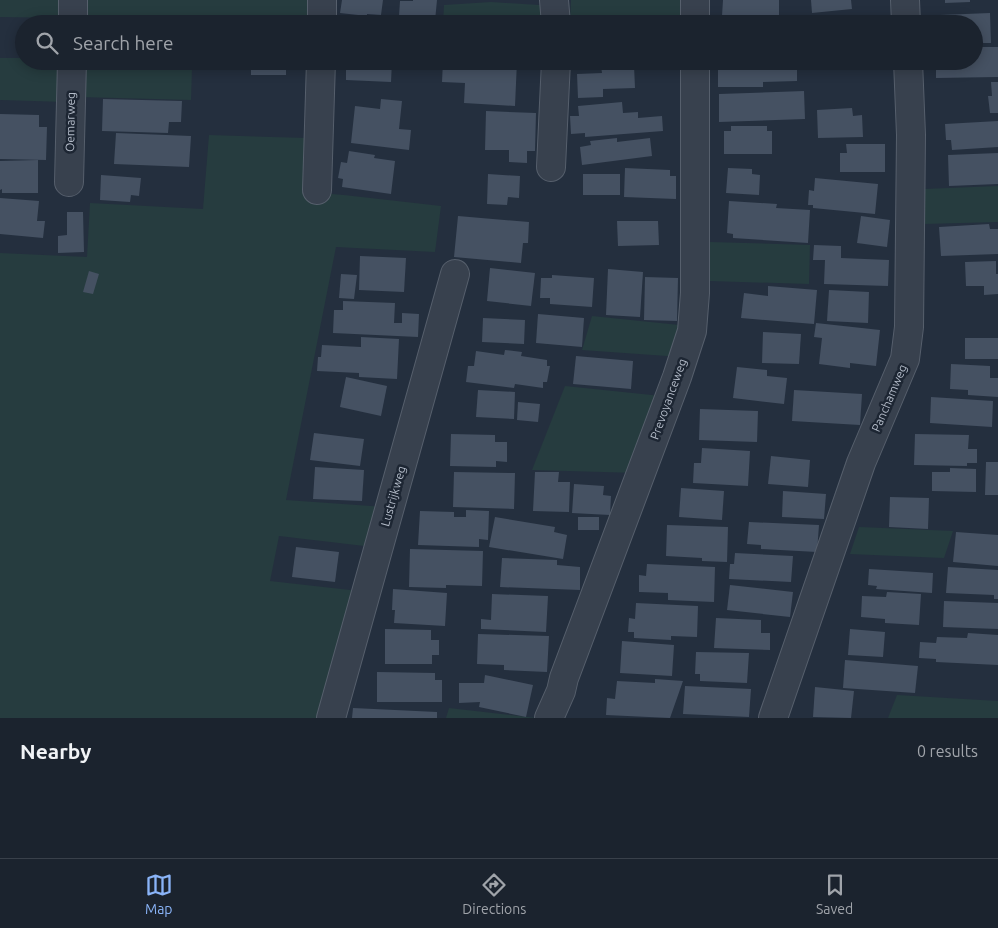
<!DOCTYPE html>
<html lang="en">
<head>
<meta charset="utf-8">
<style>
	body { margin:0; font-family:Ubuntu,sans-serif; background:#282f3a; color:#f1f3f6 }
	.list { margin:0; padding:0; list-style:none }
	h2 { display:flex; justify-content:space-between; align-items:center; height:65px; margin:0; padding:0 20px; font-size:21px }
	h2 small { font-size:16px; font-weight:400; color:#a0a4aa }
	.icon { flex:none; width:28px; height:28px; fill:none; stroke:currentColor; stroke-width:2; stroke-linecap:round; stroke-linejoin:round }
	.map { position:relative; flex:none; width:998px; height:718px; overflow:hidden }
	.search { position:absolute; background:#1b232e; box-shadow:0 2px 12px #0003; left:15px; right:15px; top:15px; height:55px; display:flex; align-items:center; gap:12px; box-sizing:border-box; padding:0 18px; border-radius:28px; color:#a0a4aa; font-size:19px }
	.sheet { height:140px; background:#1b232e }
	nav { display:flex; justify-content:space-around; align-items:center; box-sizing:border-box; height:70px; border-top:1px solid #39404a; background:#1b232e; font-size:14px; color:#a0a4aa }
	nav a { display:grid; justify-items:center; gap:2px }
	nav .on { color:#8ab4f8 }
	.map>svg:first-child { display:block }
</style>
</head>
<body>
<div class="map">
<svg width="998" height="718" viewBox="0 0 998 718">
	<rect width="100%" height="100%" fill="#242f3e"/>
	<g fill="#263c3f">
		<path d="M0,0h67v18l-67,-1z"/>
		<path d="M81,0h235v24l-236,-4z"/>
		<path d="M571,0h123v24h-124z"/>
		<path d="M491,2l63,4 -1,18h-110l1,-19z"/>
		<path d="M0,58h24v3h43l-1,41 -66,-2z"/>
		<path d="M80,65l112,3 -1,32 -112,-3z"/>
		<path d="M209,135l98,3 -1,54 38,3 97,11 -6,46 -99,-5 -50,253 99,7 -12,40 -94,-11 -9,45 89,10 -35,127h-324v-465l87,4 3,-54 113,6z"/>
		<path d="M998,186v36l-74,2v-35z"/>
		<path d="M710,242l100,3 -1,39 -100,-3z"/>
		<path d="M592,316l97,10 -8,31 -99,-7z"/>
		<path d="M565,386l106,11 -33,76 -106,-3z"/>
		<path d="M859,527l94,4 -9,27 -94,-4z"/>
		<path d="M897,695l101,6v17h-110z"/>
		<path d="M449,708l88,10h-91z"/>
	</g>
	<g fill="#455162">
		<path d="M342,0h41l-2,15 -14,-1v2l-27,-3z"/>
		<path d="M413,0h24l-2,21 -28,-1 1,-4h-9l1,-15h13z"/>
		<path d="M723,0h56v17l-57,-1z"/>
		<path d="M811,0h40l1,9 -40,4z"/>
		<path d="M945,0h25v2l-25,1z"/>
		<path d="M990,13l1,30h-17v-19h-34v-9z"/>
		<rect x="856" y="16" width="19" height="8"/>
		<path d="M974,47h24v30l-62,1v-17h38z"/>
		<path d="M103,61h66v4l-66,-2z"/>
		<path d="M251,61h46v7h-11v7h-35z"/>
		<path d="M346,61h46l-1,21 -45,-2z"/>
		<path d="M443,61h74l-2,45 -51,-3 1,-20 -23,-1z"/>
		<path d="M718,61h79v20l-34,1v5h-45z"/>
		<path d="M634,65l1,23 -32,1v8l-25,1 -1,-24 25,-1 -1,-7z"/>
		<path d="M991,82h7v31h-8l-2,-17h4z"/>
		<path d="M804,91l1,28 -86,3v-28z"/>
		<path d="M103,99l79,2 -1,21h-12l-1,11 -66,-2z"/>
		<path d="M381,99l21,2 -3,28 12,1 -2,20 -58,-7 4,-37 25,3z"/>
		<path d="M622,102l1,11 15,-1v6l24,-2 1,15 -78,6v-4l-14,1 -1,-18h9l-1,-10z"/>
		<path d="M852,108l1,8 9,-1 1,22 -45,1 -1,-28z"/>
		<path d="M486,111l50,2 -1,38h-8v12l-18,-1v-12h-24z"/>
		<path d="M0,114l39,1v12h8l-1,33 -46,-1z"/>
		<path d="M998,121v26l-46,3 -1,-10h-5l-1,-16z"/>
		<path d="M731,126h36v5h5v23h-48v-23h7z"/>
		<path d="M116,133l75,3 -2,31 -75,-3z"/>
		<path d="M617,138v4l33,-4 2,18 -70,9 -2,-18 11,-2 -1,-4z"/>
		<path d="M846,144h39v28h-45v-19h7z"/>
		<path d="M349,151l26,4 -1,3 21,3 -4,33 -49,-7 1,-8 -5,-1 3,-16 6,1z"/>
		<path d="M998,153v31l-49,2 -1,-31z"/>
		<path d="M38,160v33h-36v-4l-2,1v-29z"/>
		<path d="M625,168l45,2v6h6v23l-52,-2z"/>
		<path d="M728,168l24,1v5l8,1 -1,20 -33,-2z"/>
		<path d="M488,174l32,2 -1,22 -11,-1 -1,8 -20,-1z"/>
		<rect x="583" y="174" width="37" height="21"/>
		<path d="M101,175l40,3 -2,18 -8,-1 -1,7 -30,-2z"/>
		<path d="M815,178l63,6 -3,30 -62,-6v-3h-5l1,-15 5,1z"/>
		<path d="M0,198l39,3 -2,20h8l-2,17 -43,-4z"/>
		<path d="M729,201l48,3 -1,4 34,2 -2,33 -75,-5v-4l-6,-1z"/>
		<path d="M67,212h16l1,40 -26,1v-17l9,-1z"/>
		<path d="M458,216l71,6 -1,21h-5l-2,20 -67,-6z"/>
		<path d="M861,216l29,4 -3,27 -30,-4z"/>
		<path d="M617,221h41l1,24 -41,1z"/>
		<path d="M989,224l1,5h8v25l-57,2 -2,-29z"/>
		<path d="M814,245l27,1v12l48,2 -1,26 -64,-2 1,-24h-12z"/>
		<path d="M360,256l46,2 -2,34 -45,-2z"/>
		<path d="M996,261v13h2v20l-14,1v-9h-18l-1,-24z"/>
		<path d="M490,268l45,5 -4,33 -44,-5z"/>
		<path d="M608,269l35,3 -3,45 -34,-2z"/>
		<path d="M89,271l10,3 -6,20 -10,-2z"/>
		<path d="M341,274l16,1 -3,24 -15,-1z"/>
		<path d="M552,275l42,3 -2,29 -42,-3v-6h-10l1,-20h11z"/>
		<path d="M645,277l33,1 -1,43 -33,-1z"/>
		<path d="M768,286l49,4 -3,34 -73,-6 3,-25 24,3z"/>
		<path d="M829,290l40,2 -1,31 -41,-2z"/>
		<path d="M343,301l52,2 -1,20h8v-10l17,1 -1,23 -85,-4 1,-23h9z"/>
		<path d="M538,314l46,4 -2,29 -46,-4z"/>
		<path d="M483,318l42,2 -1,24 -42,-2z"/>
		<path d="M816,323l64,7 -4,36 -26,-3v5l-31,-4 3,-26 -8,-1z"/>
		<path d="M763,332l38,2 -2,30 -37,-1z"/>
		<path d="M361,337l38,2 -2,40 -38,-2v-4l-42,-2 1,-14h3l1,-12 39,2z"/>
		<rect x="965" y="338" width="33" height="21"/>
		<path d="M505,350l17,2 -1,4 26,4v6h3l-3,16h-4v6l-28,-4 -1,4 -48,-6 2,-16h6l2,-15 28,4z"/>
		<path d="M576,356l57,5 -2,28 -58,-5z"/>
		<path d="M951,364l39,2v12h8v19l-30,-2v-5l-18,-1z"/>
		<path d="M737,367l30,3v6l20,2 -3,26 -51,-6z"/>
		<path d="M346,377l41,9 -6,30 -41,-9z"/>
		<path d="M478,390l37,2 -1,27 -38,-2z"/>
		<path d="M794,390l68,4 -2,31 -68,-4z"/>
		<path d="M931,397l62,4 -1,26 -62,-4z"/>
		<path d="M518,402l22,2 -2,18 -21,-2z"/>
		<path d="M700,409l58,2 -1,31 -58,-2z"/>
		<path d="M314,433l50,6 -4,27 -50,-6z"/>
		<path d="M451,434l44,1v7h12v20l-11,-1v6l-46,-1z"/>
		<path d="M915,434l54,1 -1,14h9v14h-10v3l-53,-1z"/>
		<path d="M702,448l48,3 -2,35 -55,-3 1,-20h7z"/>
		<path d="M771,456l39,4 -2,27 -40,-3z"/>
		<path d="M986,462h12v33h-13z"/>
		<path d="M315,467l49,3 -2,31 -49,-2z"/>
		<path d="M950,468l26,1v23l-44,-1v-19h18z"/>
		<path d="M454,472l61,1 -1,36 -61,-2z"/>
		<path d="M535,472h24l-1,10h12l-1,30 -36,-1z"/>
		<path d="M574,484l30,2 -1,9 8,1 -1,19 -38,-2z"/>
		<path d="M681,488l43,3 -2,29 -43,-3z"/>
		<path d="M783,491l43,3 -2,25 -42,-2z"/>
		<path d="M890,497l39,1 -1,31 -39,-2z"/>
		<path d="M466,510l23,1 -1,29 -9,-1v8l-61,-2 2,-34 34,1v5h12z"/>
		<path d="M495,517l60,10 -1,5 13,3 -4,24 -74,-12z"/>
		<rect x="578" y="517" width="21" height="13"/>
		<path d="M749,522l70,3 -2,27 -56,-3v-4l-14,-1z"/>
		<path d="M667,525l61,2 -1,35 -25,-1v-3l-36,-2z"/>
		<path d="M956,532l42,3v31l-45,-4z"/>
		<path d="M296,547l43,5 -4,30 -43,-5z"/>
		<path d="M410,549l73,2 -1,35 -36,-1v3l-37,-1z"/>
		<path d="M735,553l58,3 -2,26 -62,-3 1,-15h4z"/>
		<path d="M502,558l55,2v5l23,2v23l-80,-3z"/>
		<path d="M647,564l68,3 -1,35 -46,-2v-7l-29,-1v-17l7,1z"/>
		<path d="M948,567l50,3v29h-4v-4l-48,-2z"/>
		<path d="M869,569l64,4 -1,20 -56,-4 1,-3 -9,-1z"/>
		<path d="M730,585l63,7 -3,25 -63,-7z"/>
		<path d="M393,589l54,4 -2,33 -51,-3 1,-13h-3z"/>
		<path d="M887,592l34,2 -2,31 -34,-2v-4l-24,-2 1,-21 24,1z"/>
		<path d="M492,594l56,2 -2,36 -65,-3v-10l10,1z"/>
		<path d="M944,601l54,2v26l-55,-2z"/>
		<path d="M636,603l62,3 -1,31 -26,-1v4l-37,-2v-6h-6l1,-14 6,1z"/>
		<path d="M716,618l45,2v13h9v17l-56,-2z"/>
		<path d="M385,629l46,1v10h8v15h-7v9h-47z"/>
		<path d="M850,629l35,3 -2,25 -35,-2z"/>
		<path d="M968,633l30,2v30l-62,-3v-3l-17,-1 1,-16 16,1 1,-6 30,1z"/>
		<path d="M478,634l71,2 -2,36 -43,-2v-5l-27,-1z"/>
		<path d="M622,641l52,4 -2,31 -52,-3z"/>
		<path d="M696,652l53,1 -2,30 -47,-2v-7h-5z"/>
		<path d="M845,660l73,6 -3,27 -72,-5z"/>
		<path d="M377,672l58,1v7h7v22h-65z"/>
		<path d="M485,675l48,10 -7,32 -47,-10 1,-5 -21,1v-20h25z"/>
		<path d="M655,679l28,2 -13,37 -64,-3 1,-17 8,1 2,-18 38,2z"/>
		<path d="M685,686l66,3 -2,28 -66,-3z"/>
		<path d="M815,687l39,4 -3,27 -38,-1z"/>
		<path d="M353,708l84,4v6h-85z"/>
	</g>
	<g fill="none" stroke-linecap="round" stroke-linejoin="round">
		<g stroke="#565f6c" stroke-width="30">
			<g id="street">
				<path d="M554,0l2,24"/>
				<path d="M905,0l1,24"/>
				<path d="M73,24v-24"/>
				<path d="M322,24v-24"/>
				<path d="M695,24v-24"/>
				<path d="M551,167l5,-106"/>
				<path d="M69,182l3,-121"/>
				<path d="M317,190l4,-129"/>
				<path d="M331,718l124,-444"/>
				<path d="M549,718l12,-27 3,-13 113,-301 15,-46 3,-38v-232"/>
				<path d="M773,718l88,-255 44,-104 4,-32 2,-192 -3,-74"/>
			</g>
		</g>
		<use href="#street" stroke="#38414e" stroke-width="28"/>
	</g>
	<g text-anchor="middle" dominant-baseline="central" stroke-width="5" stroke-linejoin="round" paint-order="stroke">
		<g font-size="12" fill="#b4bcc9" stroke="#1d2633">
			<text transform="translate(70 122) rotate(-89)">Oemarweg</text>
			<text transform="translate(889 398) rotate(-67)">Panchamweg</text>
			<text transform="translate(668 399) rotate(-70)">Prevoyanceweg</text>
			<text transform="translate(393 496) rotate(-74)">Lustrijkweg</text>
		</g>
	</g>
</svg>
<div class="search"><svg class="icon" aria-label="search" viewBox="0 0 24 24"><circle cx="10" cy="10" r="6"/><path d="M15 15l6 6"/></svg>Search here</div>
</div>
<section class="sheet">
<h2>Nearby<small>0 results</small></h2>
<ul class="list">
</ul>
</section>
<nav>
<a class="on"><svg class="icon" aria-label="map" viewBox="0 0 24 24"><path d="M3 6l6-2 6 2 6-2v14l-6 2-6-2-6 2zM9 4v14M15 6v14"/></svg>Map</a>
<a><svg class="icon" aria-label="directions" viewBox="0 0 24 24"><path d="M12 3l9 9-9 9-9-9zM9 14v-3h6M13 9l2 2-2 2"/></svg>Directions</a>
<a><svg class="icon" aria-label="saved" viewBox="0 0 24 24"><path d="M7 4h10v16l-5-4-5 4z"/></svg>Saved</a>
</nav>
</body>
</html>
